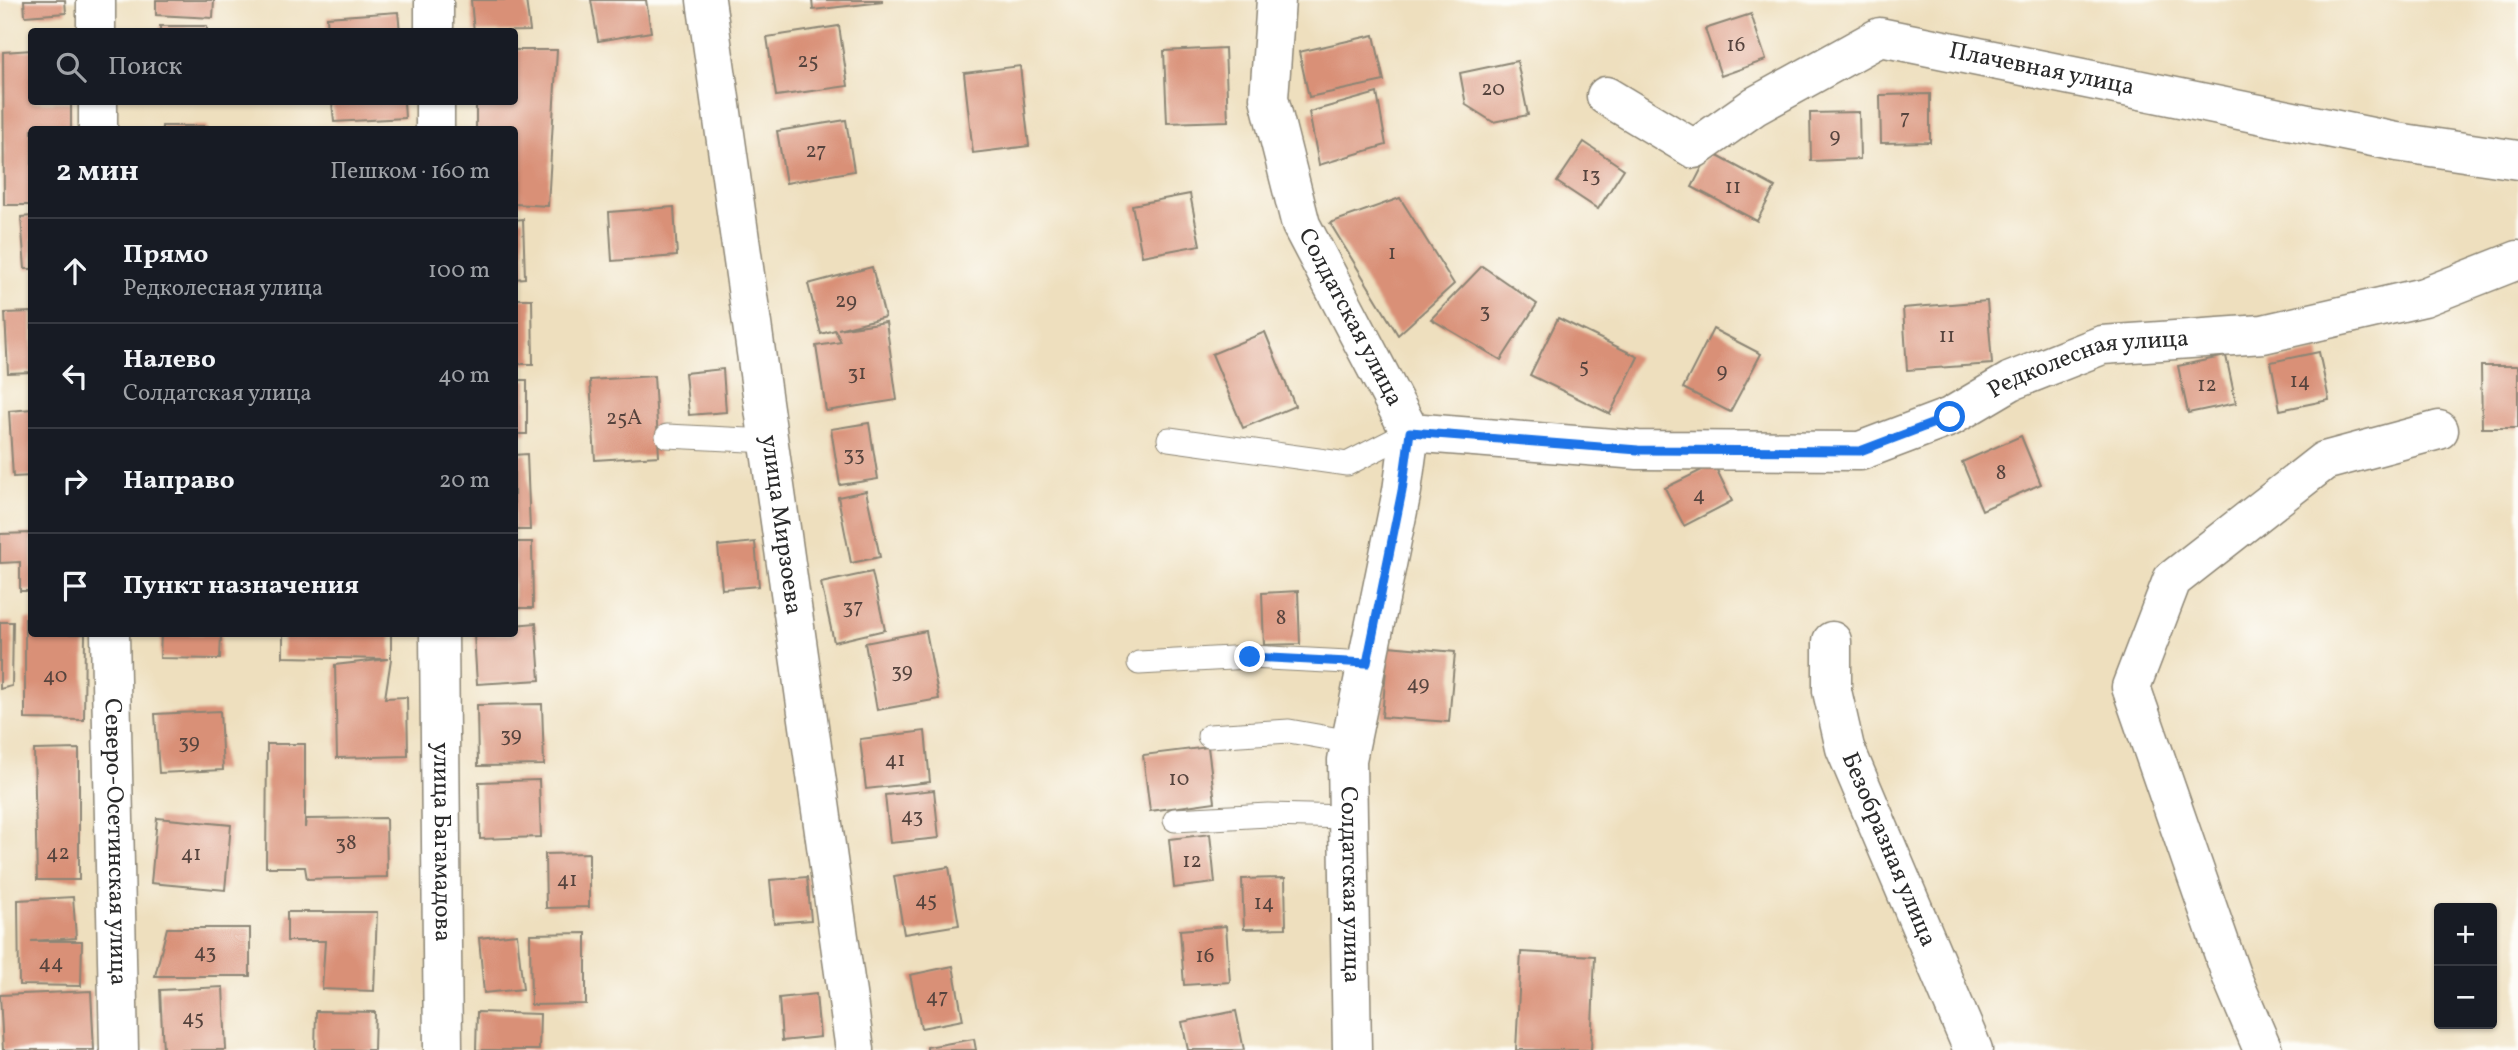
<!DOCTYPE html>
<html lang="ru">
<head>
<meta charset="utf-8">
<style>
	body { margin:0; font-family:Vollkorn,serif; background:#242831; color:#f1f3f6 }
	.controls { position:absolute; right:21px; bottom:21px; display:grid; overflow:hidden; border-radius:7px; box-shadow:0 2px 5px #0004 }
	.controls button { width:63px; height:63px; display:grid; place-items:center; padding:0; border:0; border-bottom:2px solid #363941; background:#171b24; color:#f1f3f6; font:35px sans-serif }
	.stop { position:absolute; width:21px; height:21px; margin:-16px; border:5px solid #1a73e8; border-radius:50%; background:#fff }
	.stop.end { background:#1a73e8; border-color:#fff; box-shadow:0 2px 7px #0008 }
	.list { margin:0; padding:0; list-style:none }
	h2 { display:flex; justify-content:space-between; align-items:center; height:91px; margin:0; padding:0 28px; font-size:30px }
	h2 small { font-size:23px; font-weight:400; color:#9ea1a6 }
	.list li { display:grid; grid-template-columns:46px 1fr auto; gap:21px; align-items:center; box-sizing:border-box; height:105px; padding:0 28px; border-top:2px solid #363941 }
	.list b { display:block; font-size:26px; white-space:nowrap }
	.list p { margin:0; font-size:23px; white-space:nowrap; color:#9ea1a6 }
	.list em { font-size:23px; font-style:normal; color:#9ea1a6 }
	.icon { flex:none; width:38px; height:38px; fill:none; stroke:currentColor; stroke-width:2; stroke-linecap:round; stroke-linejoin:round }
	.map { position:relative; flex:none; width:2518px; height:1050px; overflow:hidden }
	.search { position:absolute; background:#171b24; box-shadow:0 2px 5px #0004; left:28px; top:28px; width:490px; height:77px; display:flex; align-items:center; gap:18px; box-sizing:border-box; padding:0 24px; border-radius:7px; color:#9ea1a6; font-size:26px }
	.panel { position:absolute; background:#171b24; box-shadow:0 2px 5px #0004; left:28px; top:126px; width:490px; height:511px; border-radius:7px }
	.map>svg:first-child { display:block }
</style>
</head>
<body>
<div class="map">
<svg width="2518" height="1050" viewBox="0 0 2518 1050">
	<rect width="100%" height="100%" fill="#fdfcf7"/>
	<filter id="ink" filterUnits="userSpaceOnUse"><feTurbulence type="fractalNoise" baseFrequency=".0143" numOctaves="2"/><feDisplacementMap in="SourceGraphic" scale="14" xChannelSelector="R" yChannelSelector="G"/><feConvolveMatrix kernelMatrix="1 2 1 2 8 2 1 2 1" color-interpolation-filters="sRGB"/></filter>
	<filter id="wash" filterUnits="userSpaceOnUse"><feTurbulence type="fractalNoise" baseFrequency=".00686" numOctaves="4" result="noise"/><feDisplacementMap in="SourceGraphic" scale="28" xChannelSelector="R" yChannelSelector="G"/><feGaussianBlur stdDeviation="1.57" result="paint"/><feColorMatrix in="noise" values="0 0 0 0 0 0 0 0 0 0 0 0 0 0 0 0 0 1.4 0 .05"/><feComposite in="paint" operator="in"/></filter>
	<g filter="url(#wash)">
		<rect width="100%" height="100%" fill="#eedfbe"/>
		<g id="blocks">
			<g fill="#d99077">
				<path d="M24,0h41l1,13 -41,3z"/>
				<path d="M156,0h58l-1,18 -57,-3z"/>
				<path d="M471,0h55l4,31 -56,1z"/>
				<path d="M591,0h55l5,32 -53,9z"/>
				<path d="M812,0h70v2l-69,8z"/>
				<path d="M398,12l2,20h-72l-1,-15z"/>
				<path d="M1751,14l15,46 -45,16 -16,-47z"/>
				<rect x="160" y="26" width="47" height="6"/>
				<path d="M839,26l9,60 -72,10 -9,-59z"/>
				<path d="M1374,35l10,46 -75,16 -10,-45z"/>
				<path d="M1225,48l3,73 -61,2 -3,-72z"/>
				<path d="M32,50v52h39v28h-39v75h-28l-1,-153z"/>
				<path d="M514,50h43l-9,156 -34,-2v-74h-38v-28h38z"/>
				<path d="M1517,61l11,54 -35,7 -27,-17 -6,-32z"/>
				<path d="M1020,66l9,80 -56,7 -9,-80z"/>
				<path d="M1377,93l9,52 -67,20 -10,-53z"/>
				<path d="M1930,94v48l-49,1 -1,-48z"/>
				<path d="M332,102h72l1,16 -71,4z"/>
				<path d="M1859,112l1,47 -49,2 -1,-48z"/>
				<path d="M846,120l8,51 -68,12 -9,-52z"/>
				<path d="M162,126h46l-1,4h-45z"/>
				<path d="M1584,142l40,27 -26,40 -41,-27z"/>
				<path d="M1710,152l65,35 -18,34 -65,-34z"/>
				<path d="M1190,194l10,51 -58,11 -10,-51z"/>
				<path d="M1400,198l54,86 -56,51 -68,-112z"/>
				<path d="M674,207l3,49 -65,5 -3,-49z"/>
				<path d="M32,216v53h-7l-4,-52z"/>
				<path d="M523,219l2,59 -11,1v-59z"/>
				<path d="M1482,266l55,38 -36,56 -70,-41z"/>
				<path d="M872,267l13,50 -47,12 48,-7 11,78 -71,11 -10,-65 25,-4 -6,-12 -14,4 -13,-50z"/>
				<path d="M514,299h18l1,65h-19z"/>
				<path d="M1987,301l5,63 -85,6 -4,-62z"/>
				<path d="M32,312v60l-24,1 -3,-60z"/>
				<path d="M1558,318l80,39 -28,57 -80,-39z"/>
				<path d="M1713,329l48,25 -31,58 -47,-24z"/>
				<path d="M1265,332l30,74 -52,22 -31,-74z"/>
				<path d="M2319,352l10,48 -49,10 -9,-48z"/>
				<path d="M2226,356l10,47 -48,10 -10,-47z"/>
				<path d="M2481,366h37v62h-36z"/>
				<path d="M723,369l3,43 -37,3 -4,-42z"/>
				<path d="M654,376l5,80 -64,4 -5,-80z"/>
				<rect x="514" y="380" width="13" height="54"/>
				<path d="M32,409v67l-19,1 -4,-66z"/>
				<path d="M869,423l9,56 -38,6 -9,-56z"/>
				<path d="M2021,436l20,48 -59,26 -20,-48z"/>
				<path d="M527,454l3,76h-16v-75z"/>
				<path d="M1714,464l18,37 -48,25 -19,-38z"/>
				<path d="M866,491l14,66 -29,6 -13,-66z"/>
				<path d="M32,533v58h-12v-29l-20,1v-29z"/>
				<path d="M514,542h18l1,66h-19z"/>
				<path d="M755,542l4,44 -37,3 -4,-43z"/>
				<path d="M872,572l13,58 -51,12 -13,-59z"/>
				<path d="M1298,591l2,53 -36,1 -2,-52z"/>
				<path d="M25,619h7v15h53l-1,86 -59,-1z"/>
				<path d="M0,622h13l-1,64 -12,3z"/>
				<path d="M536,623l4,57 -63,4 -3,-50h40v-9z"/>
				<path d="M926,631l13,68 -62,11 -12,-67z"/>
				<path d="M161,634h60l-1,25 -60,-1z"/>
				<path d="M283,634h108v25l-6,39 22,-1 1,59 -71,2 -2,-93 53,-6 -105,-2z"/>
				<path d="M1388,646l67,6 -6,70 -67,-5z"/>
				<path d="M542,704l2,61 -66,1 -1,-61z"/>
				<path d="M220,711l3,59 -64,3 -4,-59z"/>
				<path d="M925,731l5,51 -64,7 -6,-50z"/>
				<path d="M267,744h38v84l1,-9 80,-1 1,59 -80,2 -2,-12h-39z"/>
				<path d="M1208,747l7,55 -65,9 -7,-56z"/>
				<path d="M79,749v131h-42l-3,-130z"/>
				<path d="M539,780l2,57 -61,2 -1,-57z"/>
				<path d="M934,790l5,48 -49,5 -5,-48z"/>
				<path d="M157,818l74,7 -6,65 -74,-7z"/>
				<path d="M1210,834l5,49 -41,5 -5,-49z"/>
				<path d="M589,853v54l-43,1 -1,-54z"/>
				<path d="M949,867l10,58 -55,9 -10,-58z"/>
				<path d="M807,877l4,43 -37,3 -4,-43z"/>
				<path d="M1285,878l1,50 -42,1 -2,-50z"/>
				<path d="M73,897l3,41 -45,3h51l-1,45 -62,-1 -1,-85z"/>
				<path d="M287,912h90l-3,79 -52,-2 3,-48h-38z"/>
				<path d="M1226,926l4,56 -46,3 -4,-55z"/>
				<path d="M167,928h83v48h-95z"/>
				<path d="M586,933v71l-55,1 -1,-71z"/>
				<path d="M517,934l6,55 -39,4 -5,-55z"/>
				<path d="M1521,952l74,4 -4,94h-75z"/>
				<path d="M953,966l10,54 -42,8 -11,-53z"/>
				<path d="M223,987l3,63h-63l-3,-60z"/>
				<path d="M91,991l3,59h-91l-3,-55z"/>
				<path d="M816,994l4,43 -38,4 -3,-43z"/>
				<path d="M316,1011l59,1 -1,38h-59z"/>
				<path d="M1236,1011l8,39h-56l-6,-28z"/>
				<path d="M477,1012l63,2 -1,36h-63z"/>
				<path d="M974,1039l2,11h-49v-3z"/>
			</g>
		</g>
	</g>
	<g filter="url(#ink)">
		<use href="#blocks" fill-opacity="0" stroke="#8c8574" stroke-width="2"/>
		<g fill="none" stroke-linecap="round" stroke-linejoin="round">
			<g stroke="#8c8574" stroke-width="25">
				<g id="service">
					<path d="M667,436l102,5"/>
					<path d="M1169,439l178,25 63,-32"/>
					<path d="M1139,663l111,-6 117,6"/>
					<path d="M1209,736l80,-5 62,11"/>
					<path d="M1175,820l93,-5 80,2"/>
				</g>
			</g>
			<g stroke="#8c8574" stroke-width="41">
				<g id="minor">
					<path d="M96,0v32"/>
					<path d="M434,0v32"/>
					<path id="s1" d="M706,0l149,1050"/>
					<path id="s2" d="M1276,0l-7,98 32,127 109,207 -8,59 -55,269 5,290"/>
					<path id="s3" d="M1606,96l88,53 61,-43 125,-69 517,105 121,18"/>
					<path d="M98,102v28"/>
					<path d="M435,102v28"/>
					<path id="s4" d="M1410,432l228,18 222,1 90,-34 61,-36 91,-36 161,-11 161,-37 94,-37"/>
					<path id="s5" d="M110,634l9,416"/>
					<path id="s6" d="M439,634l4,416"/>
					<path id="s7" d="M1832,641v50l13,57 128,302"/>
					<path d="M2263,1050l-32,-75 -100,-288 41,-107 152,-119 115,-31"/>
				</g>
			</g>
			<use href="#service" stroke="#fff" stroke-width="23"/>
			<use href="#minor" stroke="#fff" stroke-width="38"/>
		</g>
	</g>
	<g fill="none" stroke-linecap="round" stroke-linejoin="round" filter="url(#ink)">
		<path stroke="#1a73e8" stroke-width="9" d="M1250,657l117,6 35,-172 8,-59 228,18 222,1 90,-34"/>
	</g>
	<g text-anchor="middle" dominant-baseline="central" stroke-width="6" stroke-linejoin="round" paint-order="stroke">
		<g font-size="21" fill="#56443e">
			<text x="1736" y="45">16</text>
			<text x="808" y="61">25</text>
			<text x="1493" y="89">20</text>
			<text x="1905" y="118">7</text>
			<text x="1835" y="136">9</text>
			<text x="816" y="151">27</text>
			<text x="1591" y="175">13</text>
			<text x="1733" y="187">11</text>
			<text x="1392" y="253">1</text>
			<text x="846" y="301">29</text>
			<text x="1485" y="311">3</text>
			<text x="1947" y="336">11</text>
			<text x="1584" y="366">5</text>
			<text x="1722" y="371">9</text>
			<text x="857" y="373">31</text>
			<text x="2300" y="381">14</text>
			<text x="2207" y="385">12</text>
			<text x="624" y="418">25А</text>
			<text x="854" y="454">33</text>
			<text x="2001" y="473">8</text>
			<text x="1699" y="495">4</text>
			<text x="853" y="607">37</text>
			<text x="1281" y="618">8</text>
			<text x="902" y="671">39</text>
			<text x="55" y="676">40</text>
			<text x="1418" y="684">49</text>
			<text x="511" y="735">39</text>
			<text x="189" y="742">39</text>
			<text x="895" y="760">41</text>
			<text x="1179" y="779">10</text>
			<text x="912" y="816">43</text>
			<text x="346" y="843">38</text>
			<text x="58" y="853">42</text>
			<text x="191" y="854">41</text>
			<text x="1192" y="861">12</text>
			<text x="567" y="880">41</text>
			<text x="926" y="900">45</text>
			<text x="1264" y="903">14</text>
			<text x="205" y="952">43</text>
			<text x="1205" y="956">16</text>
			<text x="51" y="963">44</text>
			<text x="937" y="997">47</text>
			<text x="193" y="1018">45</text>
		</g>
		<g font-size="24" fill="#2b2b2b" stroke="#fdfcf7">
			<text stroke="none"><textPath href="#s3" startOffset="485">Плачевная улица</textPath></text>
			<text stroke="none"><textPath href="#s2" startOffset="334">Солдатская улица</textPath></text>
			<text stroke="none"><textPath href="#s4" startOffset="698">Редколесная улица</textPath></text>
			<text stroke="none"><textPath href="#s1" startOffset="530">улица Мирзоева</textPath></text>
			<text stroke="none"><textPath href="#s5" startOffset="208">Северо-Осетинская улица</textPath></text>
			<text stroke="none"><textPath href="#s6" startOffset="208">улица Багамадова</textPath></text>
			<text stroke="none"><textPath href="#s7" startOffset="219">Безобразная улица</textPath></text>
			<text stroke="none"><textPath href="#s2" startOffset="922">Солдатская улица</textPath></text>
		</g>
	</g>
</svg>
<div class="controls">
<button>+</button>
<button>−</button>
</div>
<div class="stop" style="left:1950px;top:417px"></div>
<div class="stop end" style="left:1250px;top:657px"></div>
<div class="search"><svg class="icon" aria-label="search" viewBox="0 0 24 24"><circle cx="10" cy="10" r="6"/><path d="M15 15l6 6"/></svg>Поиск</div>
<section class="panel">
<h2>2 мин<small>Пешком · 160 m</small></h2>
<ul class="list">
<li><svg class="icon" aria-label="ahead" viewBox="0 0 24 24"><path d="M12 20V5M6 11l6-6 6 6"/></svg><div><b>Прямо</b><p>Редколесная улица</p></div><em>100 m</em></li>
<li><svg class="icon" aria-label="left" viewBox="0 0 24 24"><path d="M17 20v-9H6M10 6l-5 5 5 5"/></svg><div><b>Налево</b><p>Солдатская улица</p></div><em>40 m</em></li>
<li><svg class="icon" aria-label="right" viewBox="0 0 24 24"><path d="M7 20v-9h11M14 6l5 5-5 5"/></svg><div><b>Направо</b></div><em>20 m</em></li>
<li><svg class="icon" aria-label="arrive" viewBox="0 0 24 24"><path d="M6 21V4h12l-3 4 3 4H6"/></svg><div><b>Пункт назначения</b></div></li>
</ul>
</section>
</div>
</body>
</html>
